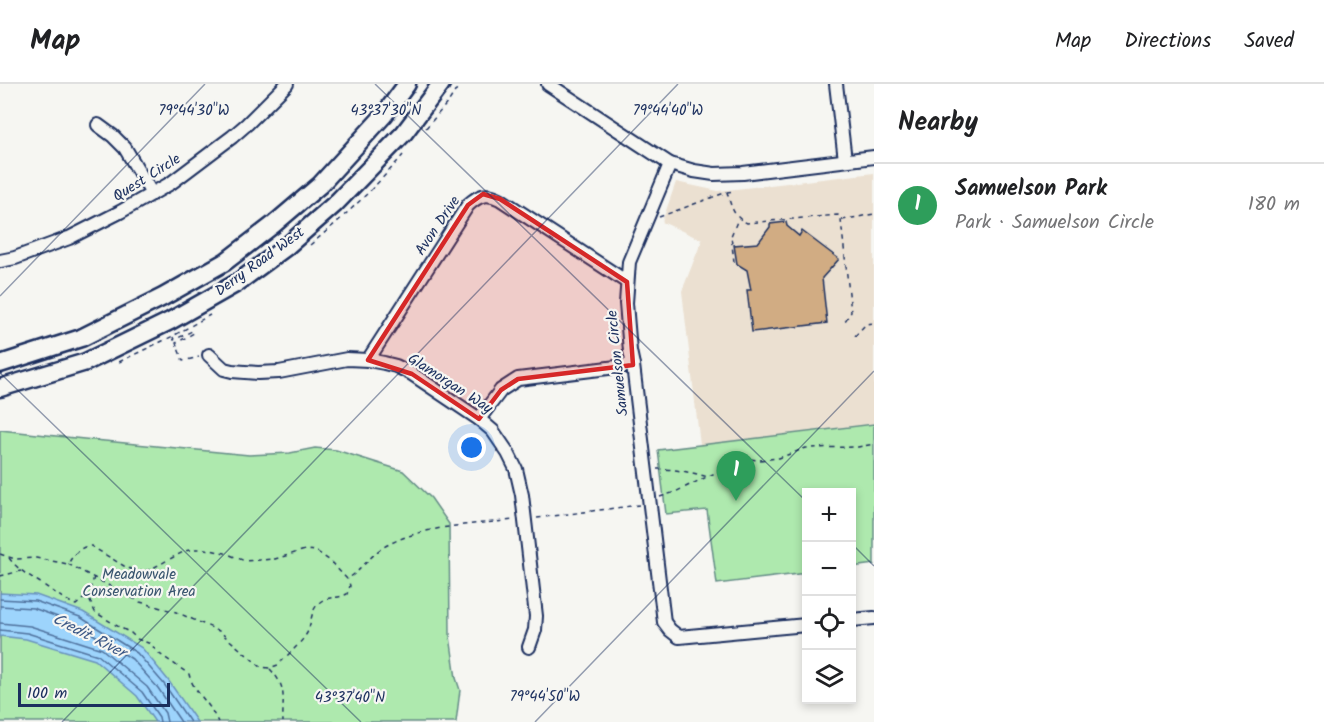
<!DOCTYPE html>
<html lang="en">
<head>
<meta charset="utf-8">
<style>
	body { margin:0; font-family:Kalam,sans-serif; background:#f6f6f6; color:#202124 }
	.controls { position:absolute; right:18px; bottom:18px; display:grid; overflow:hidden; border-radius:0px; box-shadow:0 3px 9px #0003 }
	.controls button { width:54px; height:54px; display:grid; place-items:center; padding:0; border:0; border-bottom:2px solid #e0e0e0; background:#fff; color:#202124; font:30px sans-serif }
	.scale { position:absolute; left:18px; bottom:15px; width:152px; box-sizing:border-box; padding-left:6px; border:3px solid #1b2f5e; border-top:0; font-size:16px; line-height:21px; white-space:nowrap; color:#1b2f5e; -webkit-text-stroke:4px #f6f6f2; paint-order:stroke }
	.you { position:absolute; left:472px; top:364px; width:21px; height:21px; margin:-15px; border:4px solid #fff; border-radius:50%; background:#1a73e8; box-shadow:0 0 0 9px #1a73e833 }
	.badge { display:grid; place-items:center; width:39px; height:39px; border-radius:50%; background:#c8321e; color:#fff; font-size:20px; font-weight:700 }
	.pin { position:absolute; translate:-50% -50px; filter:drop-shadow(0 2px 3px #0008) }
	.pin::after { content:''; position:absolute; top:32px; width:21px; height:18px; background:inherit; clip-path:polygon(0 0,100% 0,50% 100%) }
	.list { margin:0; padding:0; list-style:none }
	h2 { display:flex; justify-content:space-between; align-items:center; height:78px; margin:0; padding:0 24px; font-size:26px }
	h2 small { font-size:20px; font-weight:400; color:#757577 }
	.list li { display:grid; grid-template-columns:39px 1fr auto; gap:18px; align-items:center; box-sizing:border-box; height:84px; padding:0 24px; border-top:2px solid #e0e0e0 }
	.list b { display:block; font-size:22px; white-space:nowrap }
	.list p { margin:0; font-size:20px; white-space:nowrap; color:#757577 }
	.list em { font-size:20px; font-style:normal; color:#757577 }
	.icon { flex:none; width:33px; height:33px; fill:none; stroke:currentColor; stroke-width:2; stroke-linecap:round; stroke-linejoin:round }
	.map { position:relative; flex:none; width:874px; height:638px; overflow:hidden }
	header { display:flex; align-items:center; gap:36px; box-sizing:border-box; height:84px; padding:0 30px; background:#fff; border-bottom:2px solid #e0e0e0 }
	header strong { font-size:28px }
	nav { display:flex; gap:33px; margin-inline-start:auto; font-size:21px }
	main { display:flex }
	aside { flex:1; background:#fff }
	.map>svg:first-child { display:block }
</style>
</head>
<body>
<header>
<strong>Map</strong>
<nav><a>Map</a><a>Directions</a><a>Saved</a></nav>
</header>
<main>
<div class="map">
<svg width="874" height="638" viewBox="0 0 874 638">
	<rect width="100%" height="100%" fill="#f6f6f2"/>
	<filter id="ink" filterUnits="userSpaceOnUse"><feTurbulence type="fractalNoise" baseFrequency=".0167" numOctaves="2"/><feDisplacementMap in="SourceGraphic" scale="12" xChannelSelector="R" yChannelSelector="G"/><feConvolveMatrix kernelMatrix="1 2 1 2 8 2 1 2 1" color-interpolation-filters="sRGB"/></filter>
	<g filter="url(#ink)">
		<path fill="#ebe0d1" d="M874,89v251l-174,21 -18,-154 20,-51 -40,-18 14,-40 42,9z"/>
		<g fill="#aee9ae" stroke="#648c86" stroke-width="1.5">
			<path d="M874,340v140l-22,3v-75h-46v81l-89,11 -10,-74 -41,4 -8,-64z"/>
			<path d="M0,346l84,9 165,16 41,-2 25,-5 21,2 67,21 28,27 18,26 1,112 6,42 4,12 -4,32h-456z"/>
		</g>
		<path fill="#9dd4fc" stroke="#6992bd" stroke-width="1.5" d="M0,509l36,2 47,17 59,36 26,32 29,42h-42l-18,-26 -42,-36 -69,-21 -26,-3z"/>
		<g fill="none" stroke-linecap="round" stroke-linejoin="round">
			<g stroke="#4f719d" stroke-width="1.5">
				<path d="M0,515l35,2 45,16 57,36 27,31 26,38"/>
				<path d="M0,522l33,2 44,16 55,35 26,29 23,34"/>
				<path d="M0,539l30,3 72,23 45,38 18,26 2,9"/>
				<path d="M0,546l27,3 71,22 44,37 17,25 1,5"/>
			</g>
		</g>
		<path fill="#d1ac83" stroke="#1b2f5e" stroke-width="1.5" d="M786,138l1,4 12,10 3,-5 37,28 -17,19 5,45 -75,9 -5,-42h4l-4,-20 -10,-6 -3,-19 24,-2 12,-16v-3z"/>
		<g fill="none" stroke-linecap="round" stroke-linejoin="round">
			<g stroke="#1b2f5e" stroke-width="16">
				<g id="minor">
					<path d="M548,0l122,80 24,7 20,3 29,-1 131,-16"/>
					<path d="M836,0l9,76"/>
					<path d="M98,41l15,11 12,12 27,46"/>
					<path d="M670,80l-41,98 -3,41 4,48 3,14 31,257 6,8 9,7 127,-12"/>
					<path d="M0,177l15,-3 54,-20 51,-26 51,-29 61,-46 15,-13 40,-40"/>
					<path d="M209,271l15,14 8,2 26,2 21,-1 68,-13 21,1 16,3 12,3 16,8 67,45 14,12 15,22 8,16 6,26 14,121 -1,14 -6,17"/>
					<path d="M368,276l100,-155c11,-10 19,-13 32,-6l127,83"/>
					<path d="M479,335l22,-29 17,-11 115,-14"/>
					<path d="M852,536l22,-2"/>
				</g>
			</g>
			<g stroke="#1b2f5e" stroke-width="21">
				<g id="secondary">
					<path d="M0,280l81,-26 82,-41 62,-35 48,-37 47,-40 64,-70 23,-31"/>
					<path d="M0,304l86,-26 84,-41 67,-38 49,-36 49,-43 69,-71 37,-49"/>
				</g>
			</g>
			<g stroke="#1b2f5e" stroke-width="1.5" stroke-dasharray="4.5 4.5" stroke-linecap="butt">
				<path d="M426,44l23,-27 11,-17"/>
				<path d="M727,108c4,14 6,25 20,31l91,-8 3,5 10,92 -8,12"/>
				<path d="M659,133l68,-25 8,-1"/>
				<path d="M842,136l32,-6"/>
				<path d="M310,161c34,-28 65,-57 93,-90"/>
				<path d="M734,178l-3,-26 7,-17"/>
				<path d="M855,252l11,-12 8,-1"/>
				<path d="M173,253l1,3 18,-9 2,2 -18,10 7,18 16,-4"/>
				<path d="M119,278l54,-26 37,-21"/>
				<path d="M657,385c17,0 34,3 51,8"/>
				<path d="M660,413l15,-5 57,-27 16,-6 11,1 20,-2 27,-10 52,-1 16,-3"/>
				<path d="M537,434l102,-13"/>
				<path d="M0,470l15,5 21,-1 32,6c5,-9 12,-18 23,-18l33,20 13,6 12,-2 36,-19 9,-2h11l20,4 20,8 30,-2 30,-9 11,1 13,9 18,19c14,-8 22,-22 35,-31 39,-23 88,-23 132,-28"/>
				<path d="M9,474c8,11 19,17 30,24 13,8 23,17 37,23l7,-6h6l6,13 24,15 12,6 6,6 14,5 7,9 31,21c3,14 14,23 22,35 2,4 5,9 7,13"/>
				<path d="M68,480l72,38 36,10 43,19 42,36 8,1 9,-3c9,-10 22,-20 29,-32 5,-10 3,-23 13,-31 7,-6 18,-3 27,-8l3,-8 -2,-7"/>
				<path d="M0,492l21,-5"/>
				<path d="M89,515l2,-12 3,-10"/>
				<path d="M270,585c18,19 12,29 13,53"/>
			</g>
			<use href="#minor" stroke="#f6f6f2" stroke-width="12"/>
			<use href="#secondary" stroke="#f6f6f2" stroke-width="16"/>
		</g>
	</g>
	<path fill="#d62828" fill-opacity="0.2" stroke="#d62828" stroke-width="4.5" stroke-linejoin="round" d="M483,110l17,5 127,83 6,83 -115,14 -17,11 -22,29 -67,-45 -44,-14 100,-155z"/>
	<path fill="none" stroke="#1b2f5e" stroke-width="1.5" stroke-opacity="0.45" d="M375,0l431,417M0,212l205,-212M0,289l361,349M852,460l22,22M62,638l616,-638M535,638l339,-351"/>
	<g text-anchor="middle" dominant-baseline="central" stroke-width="4.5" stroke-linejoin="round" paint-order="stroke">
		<g font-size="15" fill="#1b2f5e" stroke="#f6f6f2">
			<text transform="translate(147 94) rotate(-32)">Quest Circle</text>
			<text transform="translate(438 142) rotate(-56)">Avon Drive</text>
			<text transform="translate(260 178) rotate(-36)">Derry Road West</text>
			<text transform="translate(618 279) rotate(-96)">Samuelson Circle</text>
			<text transform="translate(450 300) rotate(33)">Glamorgan Way</text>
		</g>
		<g font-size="15" fill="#38546e" stroke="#f6f6f2">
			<text x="139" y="491">Meadowvale<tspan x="139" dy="17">Conservation Area</tspan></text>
		</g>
		<g font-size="16" font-style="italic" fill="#3c5886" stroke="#f6f6f2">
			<text transform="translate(89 552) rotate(27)">Credit River</text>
		</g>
	</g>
	<g font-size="15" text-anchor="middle" fill="#1b2f5e" stroke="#f6f6f2" stroke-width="4.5" stroke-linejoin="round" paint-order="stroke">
		<text x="386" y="31">43°37'30"N</text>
		<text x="194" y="31">79°44'30"W</text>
		<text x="668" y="31">79°44'40"W</text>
		<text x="545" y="617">79°44'50"W</text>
		<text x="350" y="618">43°37'40"N</text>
	</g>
</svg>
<div class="controls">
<button>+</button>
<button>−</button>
<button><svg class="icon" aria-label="locate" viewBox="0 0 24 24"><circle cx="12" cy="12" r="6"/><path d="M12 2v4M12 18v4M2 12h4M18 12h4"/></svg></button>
<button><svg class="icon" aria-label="layers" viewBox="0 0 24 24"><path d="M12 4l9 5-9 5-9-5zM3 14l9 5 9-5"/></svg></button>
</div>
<div class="scale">100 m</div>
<div class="you"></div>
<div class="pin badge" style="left:736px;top:417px;background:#2e9e5b">1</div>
</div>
<aside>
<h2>Nearby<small></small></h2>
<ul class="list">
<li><span class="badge" style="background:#2e9e5b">1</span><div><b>Samuelson Park</b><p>Park · Samuelson Circle</p></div><em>180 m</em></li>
</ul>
</aside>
</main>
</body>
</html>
